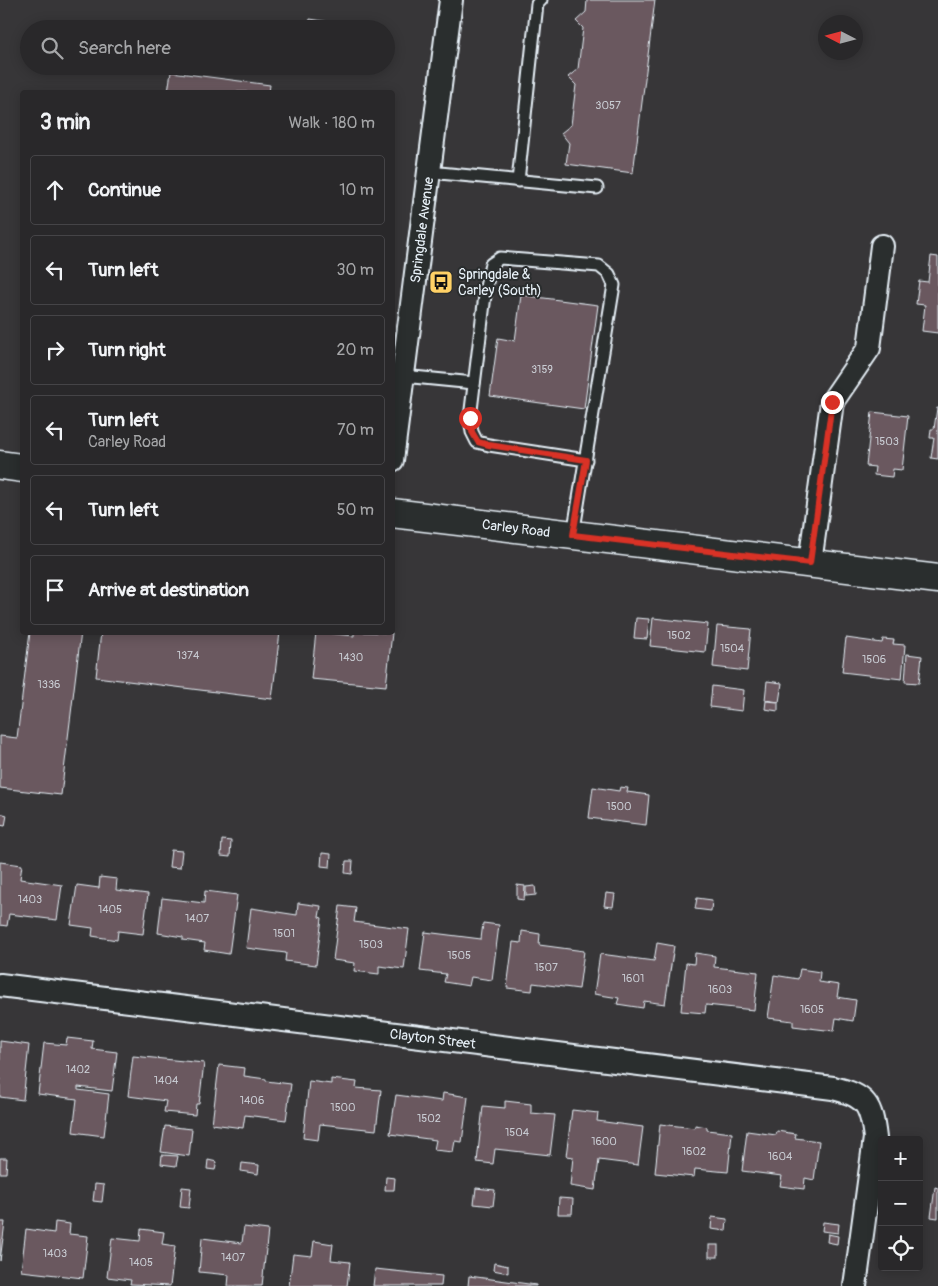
<!DOCTYPE html>
<html lang="en">
<head>
<meta charset="utf-8">
<style>
	body { margin:0; font-family:Pangolin,sans-serif; background:#353436; color:#f1f3f6 }
	.controls { position:absolute; right:15px; bottom:15px; display:grid; overflow:hidden; border-radius:5px; box-shadow:0 2px 12px #0003 }
	.controls button { width:45px; height:45px; display:grid; place-items:center; padding:0; border:0; border-bottom:1px solid #454447; background:#29282a; color:#f1f3f6; font:25px sans-serif }
	.compass { position:absolute; left:818px; top:15px; width:45px; height:45px; border-radius:50%; background:#29282a; box-shadow:0 2px 12px #0003; rotate:276deg }
	.stop { position:absolute; width:15px; height:15px; margin:-11px; border:4px solid #d93025; border-radius:50%; background:#fff }
	.stop.end { background:#d93025; border-color:#fff; box-shadow:0 1px 5px #0008 }
	.list { margin:0; padding:0; list-style:none }
	h2 { display:flex; justify-content:space-between; align-items:center; height:65px; margin:0; padding:0 20px; font-size:21px }
	h2 small { font-size:16px; font-weight:400; color:#a5a6a8 }
	.list li { display:grid; grid-template-columns:32px 1fr auto; gap:15px; align-items:center; box-sizing:border-box; height:70px; margin:0 10px 10px; padding:0 10px; border:1px solid #454447; border-radius:5px }
	.list b { display:block; font-size:19px; white-space:nowrap }
	.list p { margin:0; font-size:16px; white-space:nowrap; color:#a5a6a8 }
	.list em { font-size:16px; font-style:normal; color:#a5a6a8 }
	.icon { flex:none; width:28px; height:28px; fill:none; stroke:currentColor; stroke-width:2; stroke-linecap:round; stroke-linejoin:round }
	.map { position:relative; flex:none; width:938px; height:1286px; overflow:hidden }
	.search { position:absolute; background:#29282a; box-shadow:0 2px 12px #0003; left:20px; top:20px; width:375px; height:55px; display:flex; align-items:center; gap:12px; box-sizing:border-box; padding:0 18px; border-radius:28px; color:#a5a6a8; font-size:19px }
	.panel { position:absolute; background:#29282a; box-shadow:0 2px 12px #0003; left:20px; top:90px; width:375px; height:545px; border-radius:5px }
	.map>svg:first-child { display:block }
</style>
</head>
<body>
<div class="map">
<svg width="938" height="1286" viewBox="0 0 938 1286">
	<rect width="100%" height="100%" fill="#373638"/>
	<filter id="ink" filterUnits="userSpaceOnUse"><feTurbulence type="fractalNoise" baseFrequency=".02" numOctaves="2"/><feDisplacementMap in="SourceGraphic" scale="10" xChannelSelector="R" yChannelSelector="G"/><feConvolveMatrix kernelMatrix="1 2 1 2 8 2 1 2 1" color-interpolation-filters="sRGB"/></filter>
	<g filter="url(#ink)">
		<g fill="#6a585f" stroke="#e8f1f8">
			<path d="M587,0h68l-22,173 -67,-9 3,-21 -8,-10 10,-8 5,-40 -8,-8 10,-8 5,-41 -7,-7 10,-9z"/>
			<path d="M310,19l20,3 -1,7h-21z"/>
			<path d="M171,72l99,13 -1,7h-101z"/>
			<path d="M931,256l7,1v76l-16,-2 3,-26 -9,-1 3,-23 9,1z"/>
			<path d="M521,295l77,10 -14,104 -94,-13 8,-58 17,3z"/>
			<path d="M937,408h1v51l-7,-1 3,-20h-4l1,-9h3z"/>
			<path d="M872,412l36,4 -6,54 -9,-1 -1,8 -18,-2 1,-8 -9,-1z"/>
			<path d="M636,618l13,1 -2,20 -13,-1z"/>
			<path d="M653,618l55,6 -3,28 -55,-6z"/>
			<path d="M717,626l34,3 -4,42 -34,-4z"/>
			<path d="M30,632h51l-20,163 -61,-7v-52l17,2z"/>
			<path d="M101,632h179l-8,67 -176,-22z"/>
			<path d="M316,632l38,4v-4l38,1 -6,53 -75,-7z"/>
			<path d="M846,638l36,5 1,-4 11,1 -1,4 12,1 -3,34 -60,-7z"/>
			<path d="M907,654l15,2 -3,27 -14,-1z"/>
			<path d="M767,681l15,2 -3,19 -14,-2z"/>
			<path d="M712,686l32,4 -2,21 -32,-4z"/>
			<path d="M766,701l12,1v9l-13,-2z"/>
			<path d="M593,787l26,4 1,-4 8,1 -1,4 22,3 -3,30 -57,-7z"/>
			<path d="M0,813l7,2 -2,11 -5,-1z"/>
			<path d="M222,840l9,1 -1,16 -9,-1z"/>
			<path d="M171,850l11,1 -2,17 -11,-1z"/>
			<path d="M322,853l9,1 -1,13 -9,-1z"/>
			<path d="M346,861h7l-1,13 -7,-1z"/>
			<path d="M0,862l22,3 -2,14 42,6 -5,35 -48,-6 -2,12 -7,-1z"/>
			<path d="M100,877l17,2 -1,11 32,4 -5,40 -25,-3 -1,9 -25,-4 1,-8 -22,-3 6,-40 22,3z"/>
			<path d="M517,885l8,1 -1,14 -7,-1z"/>
			<path d="M535,886l1,9 -10,1v-9z"/>
			<path d="M205,891l32,4 -8,59 -25,-4 1,-7 -22,-3v-3l-25,-4 4,-35 42,5z"/>
			<path d="M606,893l9,1 -2,13 -9,-1z"/>
			<path d="M697,898l15,2 -1,11 -16,-2z"/>
			<path d="M298,903l23,3 -2,11 3,1 -6,47 -31,-4 1,-8 -40,-5 5,-40 46,7z"/>
			<path d="M340,906l16,2 -2,14 55,7 -5,40 -25,-3v8l-25,-3 1,-8 -22,-3z"/>
			<path d="M483,923l16,2 -7,55 -21,-3 -2,9 -25,-4 2,-8 -26,-3 5,-39 56,7z"/>
			<path d="M522,931l18,3 -1,11 45,6 -5,38 -46,-6 -1,8 -25,-3 6,-46 8,1z"/>
			<path d="M657,943l17,3 -9,58 -21,-3 -1,7 -26,-4 2,-6 -25,-4 6,-40 54,7z"/>
			<path d="M695,953l20,3 -1,11 44,5 -4,38 -48,-5 -1,8 -24,-2 5,-48 8,1z"/>
			<path d="M800,969l20,3 -1,10 20,3 -2,12 19,3 -3,21 -17,-3 -2,13 -41,-5v-5l-25,-3 6,-43 24,4z"/>
			<path d="M67,1038l26,3 -1,8 25,3 -5,39 -34,-4v3l31,4 -5,42 -31,-4 4,-33 -39,-5 6,-51 22,2z"/>
			<path d="M0,1041l29,4 -6,55 -23,-3z"/>
			<path d="M133,1056l71,7 -5,41h-3l-1,11 -31,-3 2,-11 -38,-5z"/>
			<path d="M219,1065l26,3 -1,8 22,3v2l25,3 -5,36 -41,-5 -2,13 -31,-4z"/>
			<path d="M331,1079l26,3 -1,6 25,2 -5,40 -56,-6 -2,16 -15,-2 6,-57 22,3z"/>
			<path d="M443,1093l25,4 -6,45 -7,-1 -2,11 -19,-2 2,-10 -46,-6 6,-39 46,6z"/>
			<path d="M505,1101l26,3v9l24,2 -5,40 -55,-6 -2,15 -16,-2 6,-56 22,2z"/>
			<path d="M572,1110l26,3 -1,8 46,6 -5,38 -39,-5 -4,30 -25,-4 3,-29 -7,-1z"/>
			<path d="M660,1124l35,4v-3l12,2v3l25,3 -4,39 -33,-3 -1,8 -39,-4z"/>
			<path d="M165,1126l27,3 -3,27 -28,-4z"/>
			<path d="M747,1131l29,4 1,-4 19,3 -1,4 24,3 -5,39 -9,-2 -1,11 -24,-3 2,-10 -40,-5z"/>
			<path d="M162,1155l16,1 -2,10 -15,-2z"/>
			<path d="M0,1158h7l-1,15h-6z"/>
			<path d="M208,1160l9,2 -2,8 -8,-1z"/>
			<path d="M242,1163l17,2 -1,9 -17,-3z"/>
			<path d="M386,1177l9,1 -1,12h-9z"/>
			<path d="M95,1184l9,1 -2,17 -9,-1z"/>
			<path d="M182,1187l9,1 -2,20 -9,-1z"/>
			<path d="M935,1187l3,1v30l-7,-1z"/>
			<path d="M476,1188l19,2 -2,16 -19,-2z"/>
			<path d="M559,1198l14,1 -1,15h-14z"/>
			<path d="M712,1217l15,2 -1,12 -15,-2z"/>
			<path d="M0,1222h5l-5,39z"/>
			<path d="M55,1222l15,2 -1,10 19,2 -5,42 -62,-7 5,-42 28,4z"/>
			<path d="M823,1222l16,2 -1,9 -16,-2z"/>
			<path d="M244,1227l24,3 -6,56h-34l1,-11 -30,-3 3,-34 40,5z"/>
			<path d="M141,1229l23,3 -2,12 13,2 -5,40 -40,-2 1,-4 -24,-3 5,-39 28,3z"/>
			<path d="M828,1234l10,2 -1,8 -10,-2z"/>
			<path d="M314,1241l19,3 -2,16 19,2 -3,24h-58l4,-32 19,2z"/>
			<rect x="709" y="1245" width="9" height="12"/>
			<path d="M494,1263l14,3v7l-15,-3z"/>
			<path d="M375,1269l67,7 -1,10h-68z"/>
			<path d="M469,1276l67,9v1h-68z"/>
		</g>
		<g fill="none" stroke-linecap="round" stroke-linejoin="round">
			<g stroke="#e8f1f8" stroke-width="15">
				<g id="service">
					<path d="M429,172l168,16"/>
					<path d="M518,181l19,-177 4,-4"/>
					<path d="M403,376l71,7"/>
					<path d="M573,535l41,-250 -5,-11 -10,-8 -99,-8 -9,6 -5,23 -16,131 2,14 5,10 12,3 97,15"/>
				</g>
			</g>
			<g stroke="#e8f1f8" stroke-width="26">
				<g id="minor">
					<path id="s1" d="M392,460l59,-460"/>
					<path d="M810,563l22,-161 37,-54 13,-102"/>
					<path id="s2" d="M0,985l833,103c34,8 38,17 42,50l-20,148"/>
				</g>
			</g>
			<g stroke="#e8f1f8" stroke-width="31">
				<g id="tertiary">
					<path d="M0,465l22,3"/>
					<path id="s3" d="M392,513l546,66"/>
				</g>
			</g>
			<use href="#service" stroke="#2a2d2e" stroke-width="11"/>
			<use href="#minor" stroke="#2a2d2e" stroke-width="22"/>
			<use href="#tertiary" stroke="#2a2d2e" stroke-width="28"/>
		</g>
	</g>
	<g fill="none" stroke-linecap="round" stroke-linejoin="round" filter="url(#ink)">
		<path stroke="#d93025" stroke-width="6" d="M470,418l2,14 6,10 11,3 97,15 -13,75 237,28 22,-161"/>
	</g>
	<defs>
		<g id="bus-square" transform="scale(1.25)"><rect x="-9" y="-9" width="18" height="18" rx="4" fill="#ffd166" stroke="#2a2d2e"/><path d="M-5-6H5V4H4V6H2V4H-2V6H-4V4H-5ZM-3.5-4V0h7V-4ZM-3.5 1.2v1.5H-2V1.2ZM2 1.2v1.5H3.5V1.2Z" fill="#111"/></g>
	</defs>
	<g fill-rule="evenodd">
		<use href="#bus-square" x="441" y="282"/>
	</g>
	<g text-anchor="middle" dominant-baseline="central" stroke-width="4" stroke-linejoin="round" paint-order="stroke">
		<g font-size="11" fill="#c8cbd2">
			<text x="608" y="105">3057</text>
			<text x="542" y="369">3159</text>
			<text x="887" y="441">1503</text>
			<text x="679" y="635">1502</text>
			<text x="732" y="648">1504</text>
			<text x="188" y="655">1374</text>
			<text x="351" y="657">1430</text>
			<text x="874" y="659">1506</text>
			<text x="49" y="684">1336</text>
			<text x="619" y="806">1500</text>
			<text x="30" y="899">1403</text>
			<text x="110" y="909">1405</text>
			<text x="197" y="918">1407</text>
			<text x="284" y="933">1501</text>
			<text x="371" y="944">1503</text>
			<text x="459" y="955">1505</text>
			<text x="546" y="967">1507</text>
			<text x="633" y="978">1601</text>
			<text x="720" y="989">1603</text>
			<text x="812" y="1009">1605</text>
			<text x="78" y="1069">1402</text>
			<text x="166" y="1080">1404</text>
			<text x="252" y="1100">1406</text>
			<text x="343" y="1107">1500</text>
			<text x="429" y="1118">1502</text>
			<text x="517" y="1132">1504</text>
			<text x="604" y="1141">1600</text>
			<text x="694" y="1151">1602</text>
			<text x="780" y="1156">1604</text>
			<text x="55" y="1253">1403</text>
			<text x="233" y="1257">1407</text>
			<text x="141" y="1262">1405</text>
		</g>
		<g font-size="14" fill="#e8f1f8" stroke="#2a2d2e">
			<text stroke="none"><textPath href="#s1" startOffset="232">Springdale Avenue</textPath></text>
			<text stroke="none"><textPath href="#s3" startOffset="125">Carley Road</textPath></text>
			<text stroke="none"><textPath href="#s2" startOffset="436">Clayton Street</textPath></text>
		</g>
		<g font-size="14" fill="#e8f1f8" stroke="#2a2d2e" text-anchor="start">
			<text x="458" y="274">Springdale &amp;<tspan x="458" dy="16">Carley (South)</tspan></text>
		</g>
	</g>
</svg>
<div class="controls">
<button>+</button>
<button>−</button>
<button><svg class="icon" aria-label="locate" viewBox="0 0 24 24"><circle cx="12" cy="12" r="6"/><path d="M12 2v4M12 18v4M2 12h4M18 12h4"/></svg></button>
</div>
<svg class="compass" viewBox="-18 -18 36 36"><path d="M0-13l5 13h-10z" fill="#e53935"/><path d="M0 13l5-13h-10z" fill="#a5a6a8"/></svg>
<div class="stop" style="left:470px;top:418px"></div>
<div class="stop end" style="left:832px;top:402px"></div>
<div class="search"><svg class="icon" aria-label="search" viewBox="0 0 24 24"><circle cx="10" cy="10" r="6"/><path d="M15 15l6 6"/></svg>Search here</div>
<section class="panel">
<h2>3 min<small>Walk · 180 m</small></h2>
<ul class="list">
<li><svg class="icon" aria-label="ahead" viewBox="0 0 24 24"><path d="M12 20V5M6 11l6-6 6 6"/></svg><div><b>Continue</b></div><em>10 m</em></li>
<li><svg class="icon" aria-label="left" viewBox="0 0 24 24"><path d="M17 20v-9H6M10 6l-5 5 5 5"/></svg><div><b>Turn left</b></div><em>30 m</em></li>
<li><svg class="icon" aria-label="right" viewBox="0 0 24 24"><path d="M7 20v-9h11M14 6l5 5-5 5"/></svg><div><b>Turn right</b></div><em>20 m</em></li>
<li><svg class="icon" aria-label="left" viewBox="0 0 24 24"><path d="M17 20v-9H6M10 6l-5 5 5 5"/></svg><div><b>Turn left</b><p>Carley Road</p></div><em>70 m</em></li>
<li><svg class="icon" aria-label="left" viewBox="0 0 24 24"><path d="M17 20v-9H6M10 6l-5 5 5 5"/></svg><div><b>Turn left</b></div><em>50 m</em></li>
<li><svg class="icon" aria-label="arrive" viewBox="0 0 24 24"><path d="M6 21V4h12l-3 4 3 4H6"/></svg><div><b>Arrive at destination</b></div></li>
</ul>
</section>
</div>
</body>
</html>
